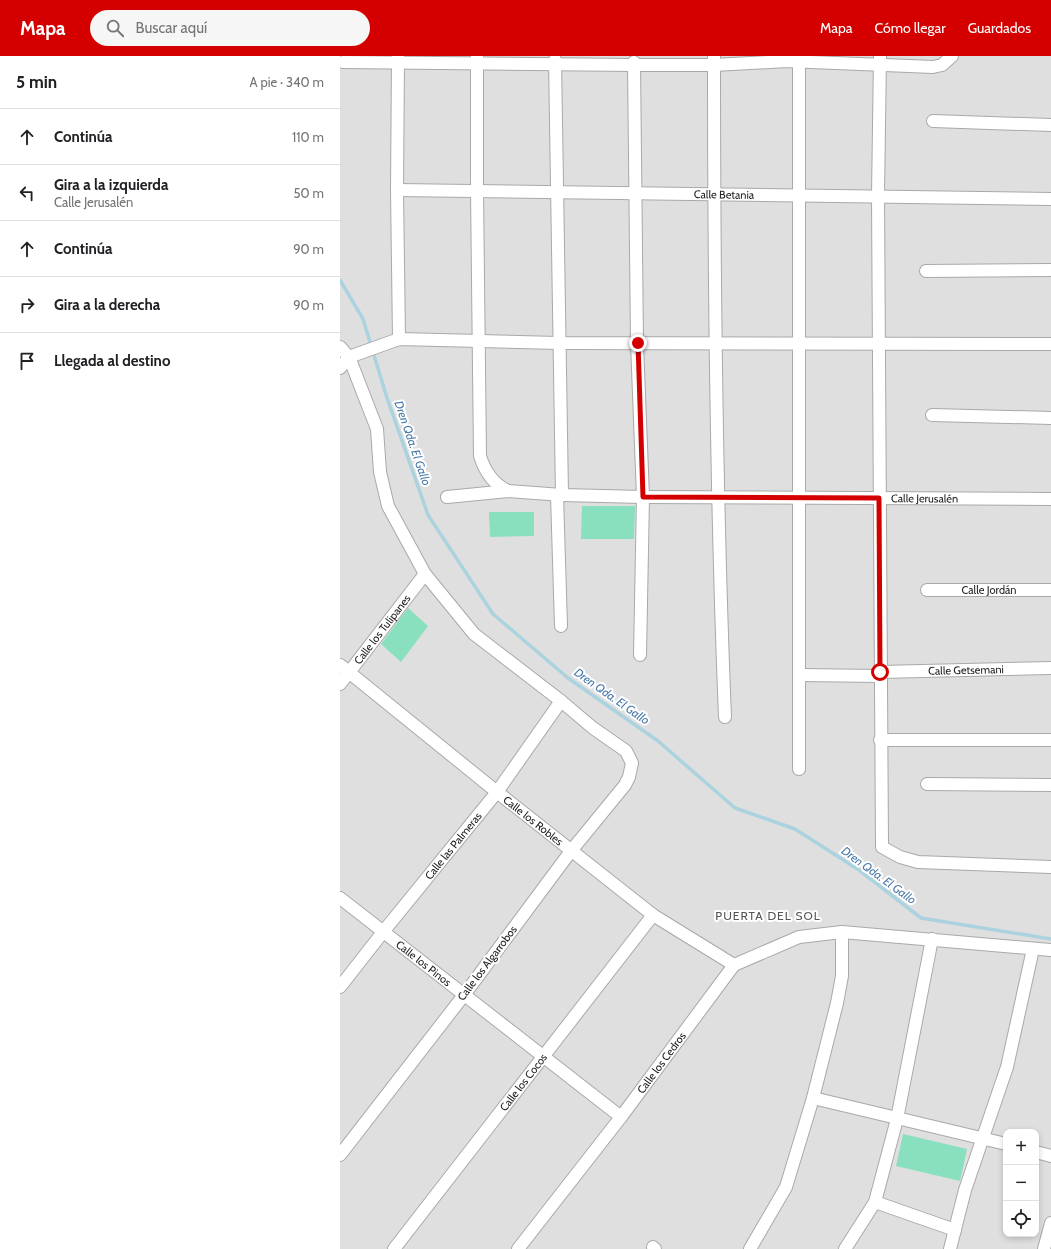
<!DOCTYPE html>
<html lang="es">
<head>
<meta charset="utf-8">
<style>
	body { margin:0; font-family:Cabin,sans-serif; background:#f6f6f6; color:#202124 }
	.controls { position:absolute; right:12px; bottom:12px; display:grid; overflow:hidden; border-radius:8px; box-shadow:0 2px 6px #0003 }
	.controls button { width:36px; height:36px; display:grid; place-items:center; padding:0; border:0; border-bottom:1px solid #e0e0e0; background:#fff; color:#202124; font:20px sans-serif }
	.stop { position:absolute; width:12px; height:12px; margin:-9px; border:3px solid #d40000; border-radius:50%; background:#fff }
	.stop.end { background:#d40000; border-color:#fff; box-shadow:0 1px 4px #0008 }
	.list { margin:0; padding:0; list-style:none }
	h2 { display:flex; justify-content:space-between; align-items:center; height:52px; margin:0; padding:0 16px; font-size:17px }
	h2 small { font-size:13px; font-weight:400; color:#757577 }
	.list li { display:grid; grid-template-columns:26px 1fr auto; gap:12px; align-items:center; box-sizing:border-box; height:56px; padding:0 16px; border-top:1px solid #e0e0e0 }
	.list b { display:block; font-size:15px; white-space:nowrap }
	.list p { margin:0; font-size:13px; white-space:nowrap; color:#757577 }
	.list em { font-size:13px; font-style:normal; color:#757577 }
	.icon { flex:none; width:22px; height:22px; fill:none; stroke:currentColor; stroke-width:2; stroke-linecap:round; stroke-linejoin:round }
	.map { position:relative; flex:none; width:711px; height:1193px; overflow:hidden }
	header { display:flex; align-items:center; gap:24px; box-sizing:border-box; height:56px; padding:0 20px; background:#d40000; color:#fff }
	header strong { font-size:19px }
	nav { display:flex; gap:22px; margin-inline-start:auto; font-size:14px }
	.search { width:280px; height:36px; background:#f6f6f6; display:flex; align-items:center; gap:10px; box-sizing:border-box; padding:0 14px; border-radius:22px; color:#757577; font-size:15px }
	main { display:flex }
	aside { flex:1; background:#fff }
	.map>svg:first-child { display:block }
</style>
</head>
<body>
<header>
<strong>Mapa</strong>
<div class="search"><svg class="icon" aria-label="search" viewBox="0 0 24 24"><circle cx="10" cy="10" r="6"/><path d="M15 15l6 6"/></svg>Buscar aquí</div>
<nav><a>Mapa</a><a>Cómo llegar</a><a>Guardados</a></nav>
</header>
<main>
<aside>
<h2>5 min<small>A pie · 340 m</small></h2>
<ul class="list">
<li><svg class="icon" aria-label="ahead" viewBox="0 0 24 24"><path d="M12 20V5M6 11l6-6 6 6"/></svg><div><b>Continúa</b></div><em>110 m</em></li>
<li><svg class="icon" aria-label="left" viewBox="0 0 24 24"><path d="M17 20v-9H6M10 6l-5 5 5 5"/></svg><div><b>Gira a la izquierda</b><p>Calle Jerusalén</p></div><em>50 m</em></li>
<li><svg class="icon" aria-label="ahead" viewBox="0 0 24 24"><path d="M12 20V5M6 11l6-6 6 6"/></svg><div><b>Continúa</b></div><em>90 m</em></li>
<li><svg class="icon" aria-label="right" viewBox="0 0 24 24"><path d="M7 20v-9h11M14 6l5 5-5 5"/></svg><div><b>Gira a la derecha</b></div><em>90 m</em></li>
<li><svg class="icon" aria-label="arrive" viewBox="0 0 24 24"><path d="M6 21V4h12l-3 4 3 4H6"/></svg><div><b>Llegada al destino</b></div></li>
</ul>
</aside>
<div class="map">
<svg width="711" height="1193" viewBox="0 0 711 1193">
	<rect width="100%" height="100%" fill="#f2efe9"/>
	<path fill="#e0dfdf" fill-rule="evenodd" d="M0,0h711v1193h-711zM666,1076h30v102h-30z"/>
	<g fill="#88e0be">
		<path d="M242,450h53l-1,33h-53z"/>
		<path d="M149,456h45v24l-44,1z"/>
		<path d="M68,552l20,18 -27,36 -20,-18z"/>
		<path d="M563,1078l64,15 -7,32 -64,-15z"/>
	</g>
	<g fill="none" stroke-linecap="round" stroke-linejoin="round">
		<path stroke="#aad3df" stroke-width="3.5" d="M0,224l23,39 24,79 41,117 65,99 75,64 90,63 77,67 60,21 64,41 62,48 130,21"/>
		<g stroke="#a9a9a9" stroke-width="14">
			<g id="minor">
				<path d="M137,0v135l3,265c5,16 13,28 28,35"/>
				<path d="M374,0c0,221 2,441 11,661"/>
				<path d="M459,0v713"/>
				<path d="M540,0l-2,140 4,651 18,10 18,5 133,5"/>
				<path d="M58,1l-1,133 2,149"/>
				<path d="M215,4l7,435"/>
				<path d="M3,6l291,3h80l73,-4 146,6 9,-2 10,-9"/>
				<path d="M294,6l3,281 6,154 -3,158"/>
				<path d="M593,65l118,4"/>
				<path id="s1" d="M57,134l654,9"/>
				<path d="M586,215l125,-1"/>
				<path d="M0,291l9,10 28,72 3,43 8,34 37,68 49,60 87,67 32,27 33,23 6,12 -3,14 -4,8 -54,66 -107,144 -124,160"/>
				<path d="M9,301l50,-18 160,4 492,1"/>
				<path d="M0,312l9,-11"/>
				<path d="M592,359l119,3"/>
				<path d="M217,439l4,131"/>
				<path id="s2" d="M107,441l61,-6 54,4 81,2 408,2"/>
				<path id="s3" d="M587,534h124"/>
				<path id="s4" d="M0,609l157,127 156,123 81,50"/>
				<path id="s5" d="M540,616l171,-4"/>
				<path d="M461,619l79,1"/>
				<path id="s6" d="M0,628l85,-110"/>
				<path d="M540,684h171"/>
				<path d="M587,728l124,1"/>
				<path id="s7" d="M0,842l281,219"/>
				<path id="s8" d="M0,931l43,-55 114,-140 64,-91"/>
				<path d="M473,1042l193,46"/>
				<path d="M696,1096l15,4"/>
				<path d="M535,1146l80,28"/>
				<path d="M313,1191l2,2"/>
				<path id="s9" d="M54,1193l259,-334"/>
				<path id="s10" d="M178,1193l103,-132 113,-152 65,-28 43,-5 209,18"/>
				<path d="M410,1193l36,-62 27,-89 24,-95 5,-27v-44"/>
				<path d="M505,1193l30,-47 22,-83 35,-180"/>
				<path d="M610,1193l15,-59 42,-123 26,-118"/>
				<path d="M704,1193l7,-26"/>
			</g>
		</g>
		<use href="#minor" stroke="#fff" stroke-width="12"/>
	</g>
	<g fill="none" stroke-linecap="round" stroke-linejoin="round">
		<path stroke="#d40000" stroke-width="5" d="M298,287l5,154 236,1 1,174"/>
	</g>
	<g text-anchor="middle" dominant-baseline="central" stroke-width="4" stroke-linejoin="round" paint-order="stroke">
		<g font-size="11" fill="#222" stroke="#fff">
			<text stroke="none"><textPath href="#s1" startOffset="327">Calle Betania</textPath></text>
			<text stroke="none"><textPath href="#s2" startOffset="478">Calle Jerusalén</textPath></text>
			<text stroke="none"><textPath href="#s3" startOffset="62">Calle Jordán</textPath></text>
			<text stroke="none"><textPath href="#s6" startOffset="69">Calle los Tulipanes</textPath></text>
			<text stroke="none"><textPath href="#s5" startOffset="86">Calle Getsemani</textPath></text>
			<text stroke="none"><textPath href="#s4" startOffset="248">Calle los Robles</textPath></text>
			<text stroke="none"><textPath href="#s8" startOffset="181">Calle las Palmeras</textPath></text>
			<text transform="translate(147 907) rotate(-53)">Calle los Algarrobos</text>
			<text stroke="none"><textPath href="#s7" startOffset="106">Calle los Pinos</textPath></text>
			<text stroke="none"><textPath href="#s10" startOffset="235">Calle los Cedros</textPath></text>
			<text stroke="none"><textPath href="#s9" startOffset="211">Calle los Cocos</textPath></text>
		</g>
		<g font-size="12" font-style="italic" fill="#4a7aab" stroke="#fff">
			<text transform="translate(73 387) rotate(71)">Dren Qda. El Gallo</text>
			<text transform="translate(272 640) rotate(35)">Dren Qda. El Gallo</text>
			<text transform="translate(539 819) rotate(36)">Dren Qda. El Gallo</text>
		</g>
		<g font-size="12" letter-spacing="1" fill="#555" stroke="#fff">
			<text x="428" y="859">PUERTA DEL SOL</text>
		</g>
	</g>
</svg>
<div class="controls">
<button>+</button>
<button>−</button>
<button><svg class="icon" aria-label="locate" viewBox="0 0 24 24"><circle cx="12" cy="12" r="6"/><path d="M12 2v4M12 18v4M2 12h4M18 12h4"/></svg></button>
</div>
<div class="stop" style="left:540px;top:616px"></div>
<div class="stop end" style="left:298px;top:287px"></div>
</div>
</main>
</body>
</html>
